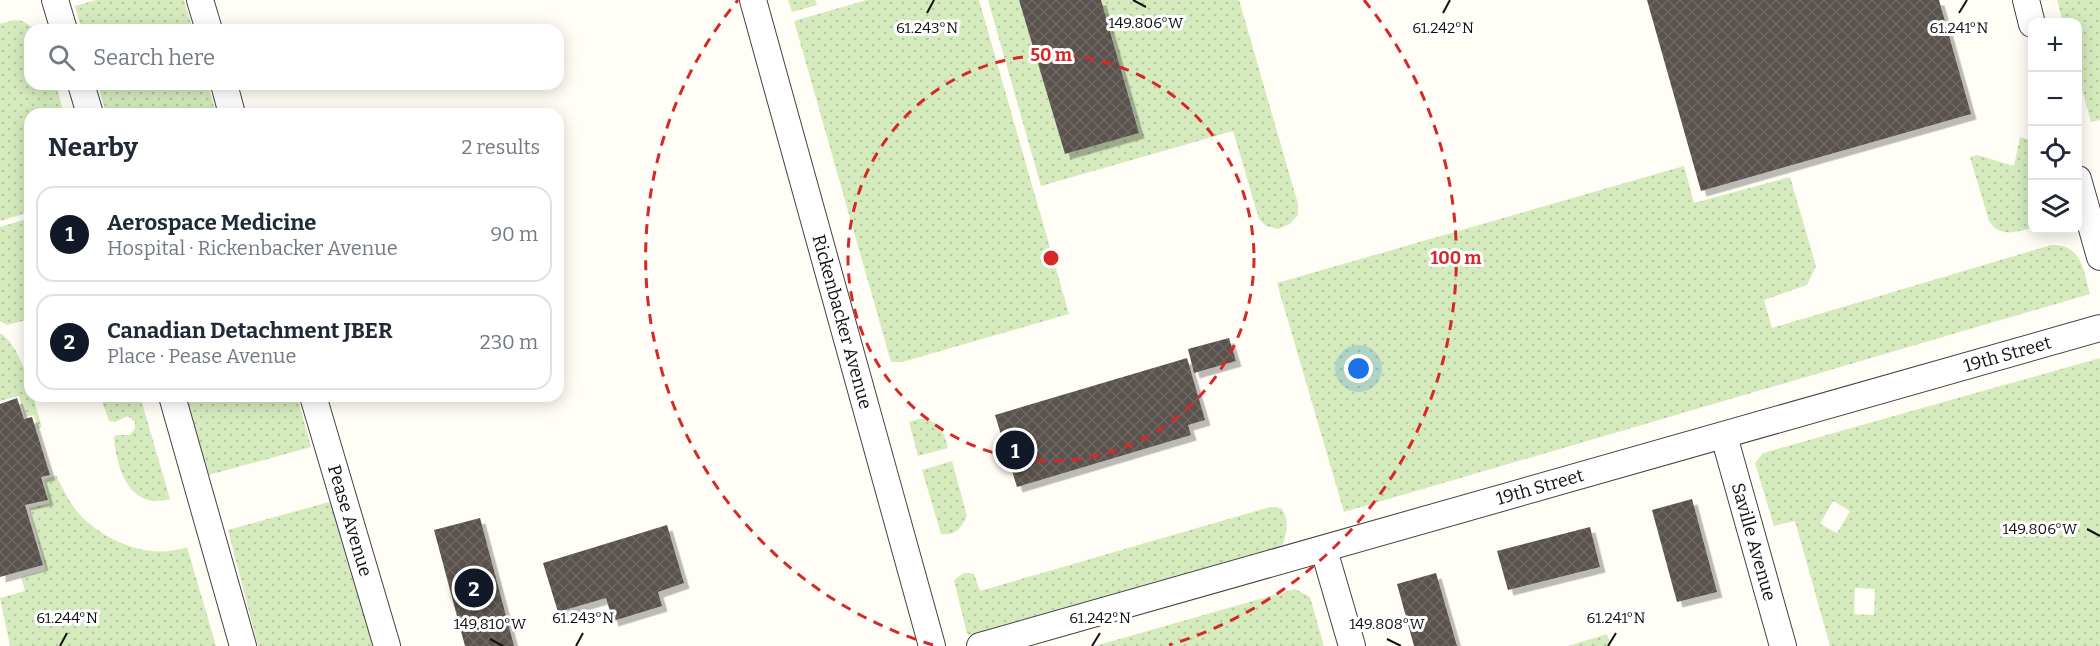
<!DOCTYPE html>
<html lang="en">
<head>
<meta charset="utf-8">
<style>
	body { margin:0; font-family:Bitter,serif; background:#f2f2f3; color:#1f2937 }
	.controls { position:absolute; right:18px; top:18px; display:grid; overflow:hidden; border-radius:12px; box-shadow:0 3px 15px #0003 }
	.controls button { width:54px; height:54px; display:grid; place-items:center; padding:0; border:0; border-bottom:2px solid #e0e1e3; background:#fff; color:#1f2937; font:30px sans-serif }
	.you { position:absolute; left:1359px; top:369px; width:21px; height:21px; margin:-15px; border:4px solid #fff; border-radius:50%; background:#1a73e8; box-shadow:0 0 0 9px #1a73e833 }
	.badge { display:grid; place-items:center; width:39px; height:39px; border-radius:50%; background:#111827; color:#fff; font-size:20px; font-weight:700 }
	.pin { position:absolute; translate:-50% -50%; border:3px solid #fff; box-shadow:0 2px 6px #0006 }
	.list { margin:0; padding:0; list-style:none }
	h2 { display:flex; justify-content:space-between; align-items:center; height:78px; margin:0; padding:0 24px; font-size:26px }
	h2 small { font-size:20px; font-weight:400; color:#747a83 }
	.list li { display:grid; grid-template-columns:39px 1fr auto; gap:18px; align-items:center; box-sizing:border-box; height:96px; margin:0 12px 12px; padding:0 12px; border:2px solid #e0e1e3; border-radius:18px }
	.list b { display:block; font-size:22px; white-space:nowrap }
	.list p { margin:0; font-size:20px; white-space:nowrap; color:#747a83 }
	.list em { font-size:20px; font-style:normal; color:#747a83 }
	.icon { flex:none; width:33px; height:33px; fill:none; stroke:currentColor; stroke-width:2; stroke-linecap:round; stroke-linejoin:round }
	.map { position:relative; flex:none; width:2100px; height:646px; overflow:hidden }
	.search { position:absolute; background:#fff; box-shadow:0 3px 15px #0003; left:24px; top:24px; width:540px; height:66px; display:flex; align-items:center; gap:15px; box-sizing:border-box; padding:0 21px; border-radius:18px; color:#747a83; font-size:22px }
	.panel { position:absolute; background:#fff; box-shadow:0 3px 15px #0003; left:24px; top:108px; width:540px; height:294px; border-radius:18px }
	.map>svg:first-child { display:block }
</style>
</head>
<body>
<div class="map">
<svg width="2100" height="646" viewBox="0 0 2100 646">
	<defs>
		<pattern id="grass-dots" width="8" height="8" patternUnits="userSpaceOnUse" patternTransform="scale(1.5)"><rect width="8" height="8" fill="#d5ebbd"/><path d="M2 2h.1M6 6h.1" fill="none" stroke="#b6c8a1" stroke-width="1.8" stroke-linecap="round"/></pattern>
		<pattern id="building-cross-hatch" width="8" height="8" patternUnits="userSpaceOnUse" patternTransform="scale(1.5)"><rect width="8" height="8" fill="#5a524d"/><path d="M0 0l8 8M0 8l8-8" fill="none" stroke="#6d6662"/></pattern>
		<filter id="shadow"><feDropShadow dx="5.5" dy="5.5" stdDeviation="0" flood-color="#0004"/></filter>
	</defs>
	<rect width="100%" height="100%" fill="#fffdf5"/>
	<g fill="url(#grass-dots)" fill-rule="evenodd">
		<path d="M96,0h88l9,30h-111l-7,-24z"/>
		<path d="M788,0h27l2,5 -25,7z"/>
		<path d="M867,0h112l90,314 -167,48h-11l-97,-341z"/>
		<path d="M988,0h31l46,154 74,-22 -38,-132h138l59,204v11l-8,9 -12,5 -12,-3 -7,-7 -26,-88 -192,55z"/>
		<path d="M2057,0h43v120l-9,2 -13,-47v-53h-15z"/>
		<path d="M14,20l9,1 13,9h-6v54h26l8,30h-34v98l-30,9v-197z"/>
		<path d="M98,84h110l8,30h-110z"/>
		<path d="M2020,137l12,4v87c-17,4 -32,10 -43,-7l-19,-64 7,-2 37,11z"/>
		<path d="M1684,166l10,37 96,-26 26,89 -9,19 -43,15 8,28 279,-83c31,-1 32,24 39,49l-746,218 -67,-229z"/>
		<path d="M30,218v101l-23,6 -7,-4v-94z"/>
		<path d="M0,333c24,15 34,69 42,94l-4,2 -4,-14 -9,2 -6,-21 -19,5z"/>
		<path d="M2100,358v288h-270l-35,-125 -21,5 -19,-63 8,-10zM1833,501l17,10 -13,22 -17,-9zM1855,588l20,1 -1,26 -20,-1z"/>
		<path d="M100,396h40l30,103c-40,11 -53,-28 -56,-61l2,-3h14l5,-7v-6l-7,-6 -13,6 -6,-1z"/>
		<path d="M185,396h112l14,51 -102,28z"/>
		<path d="M918,419c21,-1 25,11 30,29l-30,8 -9,-34z"/>
		<path d="M952,461l15,55c-6,13 -12,20 -26,18l-19,-64z"/>
		<path d="M56,475c7,14 14,29 24,40 27,28 71,45 107,32l29,99h-206l-10,-48 25,-7 -4,-14 25,-7 -17,-62 21,-5 -6,-23z"/>
		<path d="M329,502l5,9 39,135h-115l-30,-116z"/>
		<path d="M1270,507l11,1c9,12 6,23 2,36l-8,6 -302,86 -6,-2 -13,-54 10,-7 10,1 6,17z"/>
		<path d="M1295,589l15,8 14,49h-229z"/>
		<path d="M1607,634l4,12h-43z"/>
	</g>
	<g fill="url(#building-cross-hatch)" filter="url(#shadow)">
		<path d="M1019,0h82l38,133 -74,21z"/>
		<path d="M1647,0h292l32,114 -270,77z"/>
		<path d="M1229,338l7,23 -42,12 -6,-24z"/>
		<path d="M1187,358l18,62 -17,5 3,10 -174,52 -22,-72z"/>
		<path d="M17,398l7,21 8,-2 18,58 -9,2 7,23 -23,5 18,60 -43,12v-173z"/>
		<path d="M1692,499l25,93 -40,10 -25,-92z"/>
		<path d="M480,518l34,128h-49l-31,-116z"/>
		<path d="M667,525l17,58 -26,9 4,14 -49,15 -7,-23 -48,14 -15,-49z"/>
		<path d="M1590,527l10,40 -92,23 -11,-39z"/>
		<path d="M1436,573l21,73h-43l-17,-62z"/>
	</g>
	<g fill="none" stroke-linecap="round" stroke-linejoin="round">
		<g stroke="#444" stroke-width="28">
			<g id="minor">
				<path d="M55,0l9,30"/>
				<path d="M200,0l9,30"/>
				<path id="s1" d="M753,0l179,646"/>
				<path d="M2026,0l6,24"/>
				<path d="M81,84l9,30"/>
				<path d="M224,84l8,30"/>
				<path d="M2078,179l22,78"/>
				<path d="M172,396l71,250"/>
				<path id="s2" d="M313,396l74,250"/>
				<path id="s3" d="M1724,436l59,210"/>
				<path d="M1324,550l28,96"/>
				<path id="s4" d="M980,646l1120,-318"/>
			</g>
		</g>
		<use href="#minor" stroke="#fff" stroke-width="26"/>
	</g>
	<path fill="none" stroke="#111" stroke-width="2" d="M1133,0l13,7M927,13l7,-13M1443,13l7,-13M1959,13l8,-13M2087,529l13,7M490,639l13,7M1387,639l14,7M60,646l7,-13M576,646l7,-13M1092,646l8,-13M1608,646l8,-13"/>
	<g fill="none" stroke="#d62828" stroke-width="3" stroke-dasharray="10 8">
		<circle cx="1051" cy="258" r="203"/>
		<path d="M933 645A405 405 0 0 1 738 0M1364 0A405 405 0 0 1 1169 645"/>
	</g>
	<g text-anchor="middle" dominant-baseline="central" stroke-width="6" stroke-linejoin="round" paint-order="stroke">
		<g font-size="18" fill="#111" stroke="#fff">
			<text stroke="none"><textPath href="#s1" startOffset="334">Rickenbacker Avenue</textPath></text>
			<text stroke="none"><textPath href="#s4" startOffset="1068">19th Street</textPath></text>
			<text stroke="none"><textPath href="#s4" startOffset="582">19th Street</textPath></text>
			<text stroke="none"><textPath href="#s2" startOffset="130">Pease Avenue</textPath></text>
			<text stroke="none"><textPath href="#s3" startOffset="110">Saville Avenue</textPath></text>
		</g>
	</g>
	<g font-size="15" text-anchor="middle" fill="#111" stroke="#fff" stroke-width="6" stroke-linejoin="round" paint-order="stroke">
		<text x="1146" y="28">149.806°W</text>
		<text x="927" y="33">61.243°N</text>
		<text x="1443" y="33">61.242°N</text>
		<text x="1959" y="33">61.241°N</text>
		<text x="2040" y="534">149.806°W</text>
		<text x="67" y="623">61.244°N</text>
		<text x="583" y="623">61.243°N</text>
		<text x="1100" y="623">61.242°N</text>
		<text x="1616" y="623">61.241°N</text>
		<text x="490" y="629">149.810°W</text>
		<text x="1387" y="629">149.808°W</text>
	</g>
	<circle cx="1051" cy="258" r="9" fill="#d62828" stroke="#fff" stroke-width="3"/>
	<g font-size="18" text-anchor="middle" font-weight="bold" fill="#d62828" stroke="#fff" stroke-width="6" stroke-linejoin="round" paint-order="stroke">
		<text x="1051" y="61">50 m</text>
		<text x="1456" y="264">100 m</text>
	</g>
</svg>
<div class="controls">
<button>+</button>
<button>−</button>
<button><svg class="icon" aria-label="locate" viewBox="0 0 24 24"><circle cx="12" cy="12" r="6"/><path d="M12 2v4M12 18v4M2 12h4M18 12h4"/></svg></button>
<button><svg class="icon" aria-label="layers" viewBox="0 0 24 24"><path d="M12 4l9 5-9 5-9-5zM3 14l9 5 9-5"/></svg></button>
</div>
<div class="you"></div>
<div class="pin badge" style="left:1015px;top:450px">1</div>
<div class="pin badge" style="left:474px;top:588px">2</div>
<div class="search"><svg class="icon" aria-label="search" viewBox="0 0 24 24"><circle cx="10" cy="10" r="6"/><path d="M15 15l6 6"/></svg>Search here</div>
<section class="panel">
<h2>Nearby<small>2 results</small></h2>
<ul class="list">
<li><span class="badge">1</span><div><b>Aerospace Medicine</b><p>Hospital · Rickenbacker Avenue</p></div><em>90 m</em></li>
<li><span class="badge">2</span><div><b>Canadian Detachment JBER</b><p>Place · Pease Avenue</p></div><em>230 m</em></li>
</ul>
</section>
</div>
</body>
</html>
